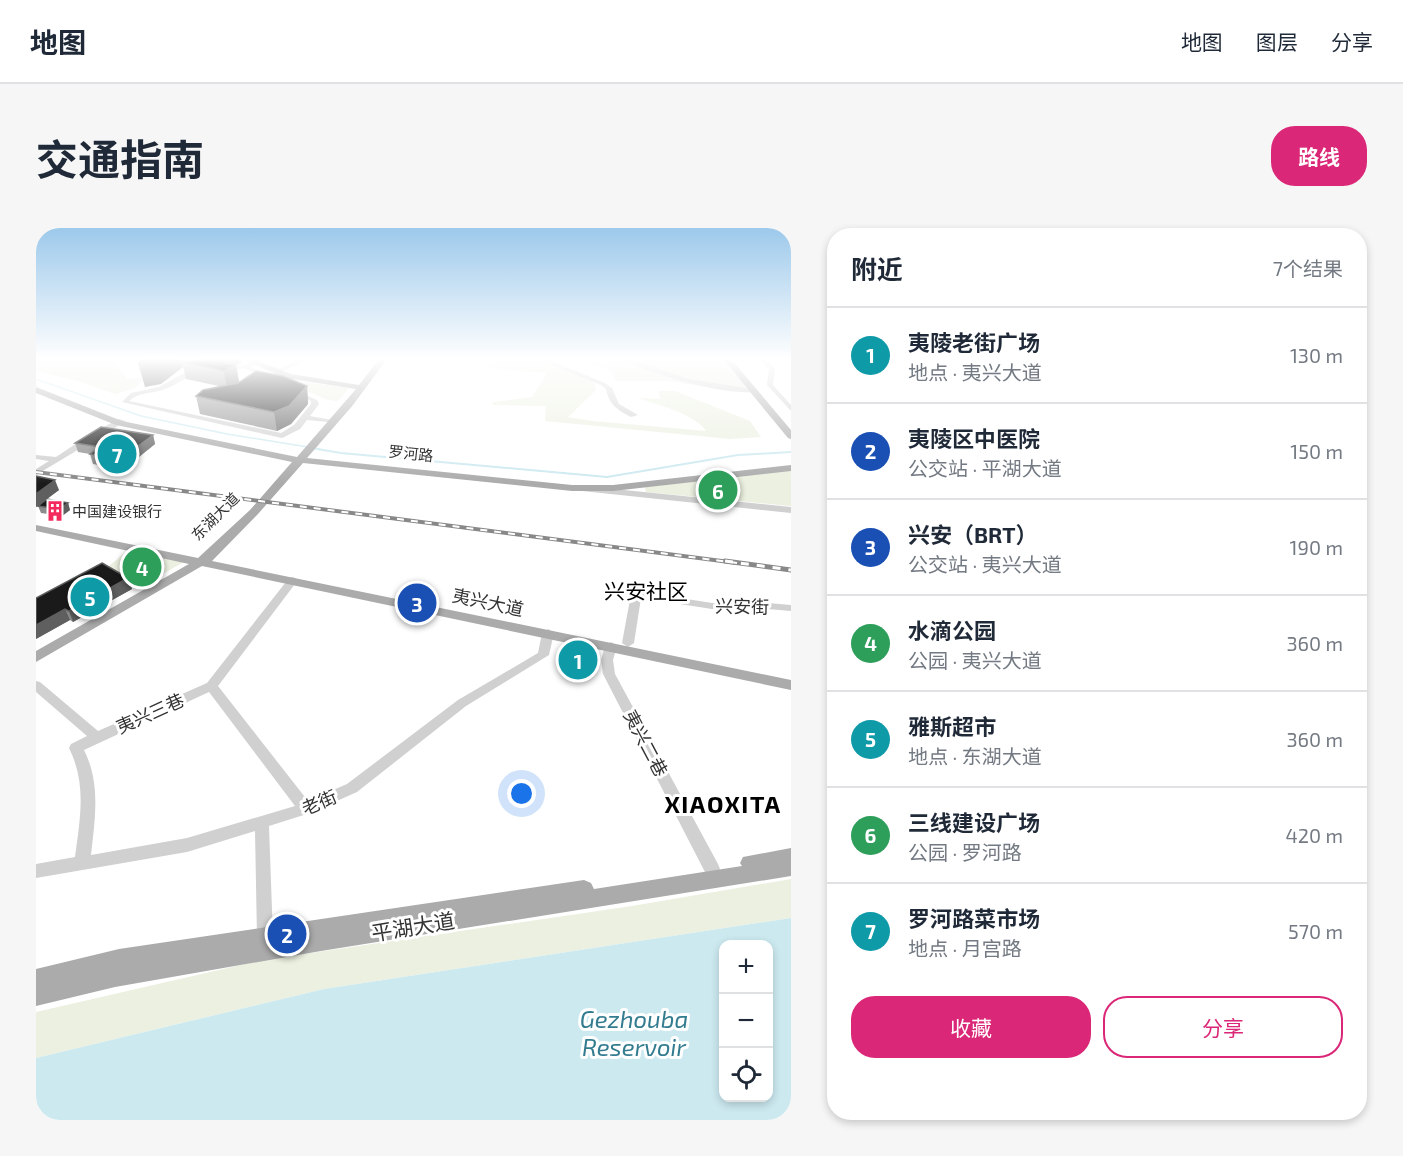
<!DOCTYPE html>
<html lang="zh">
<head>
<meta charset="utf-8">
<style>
	body { margin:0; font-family:"Exo 2","Noto Sans SC",sans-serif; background:#f6f6f7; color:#1f2937 }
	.controls { position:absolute; right:18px; bottom:18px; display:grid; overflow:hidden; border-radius:12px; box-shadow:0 3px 9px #0003 }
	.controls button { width:54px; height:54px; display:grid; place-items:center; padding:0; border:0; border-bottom:2px solid #e0e1e3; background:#fff; color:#1f2937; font:30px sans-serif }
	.you { position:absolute; left:486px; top:566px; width:21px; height:21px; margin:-15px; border:4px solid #fff; border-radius:50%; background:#1a73e8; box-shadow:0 0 0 9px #1a73e833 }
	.badge { display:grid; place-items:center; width:39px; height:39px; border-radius:50%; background:#db2777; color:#fff; font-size:20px; font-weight:700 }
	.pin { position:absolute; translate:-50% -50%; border:3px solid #fff; box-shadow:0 2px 6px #0006 }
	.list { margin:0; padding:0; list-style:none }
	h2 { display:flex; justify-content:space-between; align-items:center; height:78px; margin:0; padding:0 24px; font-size:26px }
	h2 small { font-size:20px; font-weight:400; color:#747a83 }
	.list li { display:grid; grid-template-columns:39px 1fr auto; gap:18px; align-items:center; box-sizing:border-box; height:96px; padding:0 24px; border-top:2px solid #e0e1e3 }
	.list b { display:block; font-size:22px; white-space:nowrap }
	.list p { margin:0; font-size:20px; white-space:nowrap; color:#747a83 }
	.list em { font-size:20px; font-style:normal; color:#747a83 }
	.actions { display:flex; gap:12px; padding:18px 24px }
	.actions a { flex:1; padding:14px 0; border:2px solid #db2777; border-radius:24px; text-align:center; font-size:21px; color:#db2777 }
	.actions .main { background:#db2777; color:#fff }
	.icon { flex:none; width:33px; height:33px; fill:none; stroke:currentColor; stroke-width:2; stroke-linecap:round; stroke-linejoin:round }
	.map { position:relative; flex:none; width:755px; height:892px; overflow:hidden; border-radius:24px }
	header { display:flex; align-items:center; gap:36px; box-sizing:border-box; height:84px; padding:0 30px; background:#fff; border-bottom:2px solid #e0e1e3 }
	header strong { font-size:28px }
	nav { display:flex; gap:33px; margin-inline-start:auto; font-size:21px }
	.intro { display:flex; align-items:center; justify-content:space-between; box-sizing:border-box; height:144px; padding:0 36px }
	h1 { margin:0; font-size:42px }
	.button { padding:15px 27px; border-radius:24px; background:#db2777; color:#fff; font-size:21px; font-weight:700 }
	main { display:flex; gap:36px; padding:0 36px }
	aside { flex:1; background:#fff; border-radius:24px; box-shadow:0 3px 9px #0003 }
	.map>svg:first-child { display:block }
</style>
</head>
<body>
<header>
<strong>地图</strong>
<nav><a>地图</a><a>图层</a><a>分享</a></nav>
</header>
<div class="intro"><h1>交通指南</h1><a class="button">路线</a></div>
<main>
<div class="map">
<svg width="755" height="892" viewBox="0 0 755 892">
	<rect width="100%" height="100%" fill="#fff"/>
	<g fill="#ebf0e0">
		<path d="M0,131h76l15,20 18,-2 -10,11 -20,6 -37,-13 -42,-10z"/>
		<path d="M458,131h42l58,23 2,8 -28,27 25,4 113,10c-9,-16 -50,-27 -68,-33l23,1 -3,-8h17l75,30 11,16 -31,2 -185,-18 1,-15 -54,-1 2,-3 38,-5 15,-24 -62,-5z"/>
		<path d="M541,131h142l36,35 -87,-13h-52l-5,-10z"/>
		<path d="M268,154l45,6 -11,13 -10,-1 -30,-13z"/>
		<path d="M755,242v36l-145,-14 -1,-5z"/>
		<path d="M92,322l56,12 -49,27 -32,-18z"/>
		<path d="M755,651v39l-467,71 -288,69v-46l227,-52 369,-54z"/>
	</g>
	<path fill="#cce9f0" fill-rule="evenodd" d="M755,690v202h-755v-62l288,-69zM688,716h44v154h-44z"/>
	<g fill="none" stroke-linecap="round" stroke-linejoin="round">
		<path stroke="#cce9f0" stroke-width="1.5" d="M0,151l105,37 86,18 93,15"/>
		<path stroke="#cce9f0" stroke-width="2" d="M275,220l30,5 266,24 131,-22 53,-3"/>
		<g fill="#d0d0d0" fill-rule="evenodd">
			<path d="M139,131h17l-11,4z"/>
			<path d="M264,131h9l-31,14 -5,-1z"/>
			<path d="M501,131h9l59,24 7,5 7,16 19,11 -7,2c-13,-7 -22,-12 -25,-28l-5,-4z"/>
			<path d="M587,131h9l57,20 68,11c-19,10 -115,-18 -134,-31z"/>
			<path d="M722,131h7l10,9 -2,17 18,20v6l-24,-26 2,-16z"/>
			<path d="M224,132l2,1v2l-12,4 14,6 -1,5 -5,3 -5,-1 5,-6 -15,-6 -22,6 -3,-2z"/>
			<path d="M165,142l2,1v2c-20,3 -24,12 -41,17 -12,4 -23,2 -33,11l152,32 13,-8 17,-21v-3l-21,-9v-2l2,-1 25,11 2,4 -9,12 22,4 -4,2 -21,-2 -7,9 -18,9 -160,-36 9,-9 28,-6 25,-14z"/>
			<path d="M83,191l7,2 -90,54v-6l13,-8 -13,-2v-4l20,2 36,-24z"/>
			<path d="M549,258l206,21v6l-209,-22v-4z"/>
			<path d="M257,349l5,3 -80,106 90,115 39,-17 111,-84 80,-47 4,-20 6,-4 6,4 -5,22 -83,51 -109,86 -47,21 -41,13 4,112 -2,6 -6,2 -6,-2 -2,-6 -2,-107 -68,21 -151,26v-14l39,-7c5,-38 12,-73 -6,-109l2,-4 16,-8 -51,-44v-11l4,1 58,49 109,-48 82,-105zM173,464l86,114 -108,32 -96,17c4,-36 10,-71 -7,-105z"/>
			<path d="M600,363l76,12 45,-1 34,3v6l-34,-3 -45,1 -71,-11 -7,45 -6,4 -6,-4 9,-49z"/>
			<path d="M575,414l6,4 -4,14 2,14 103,190 2,5 -2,5 -6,2 -6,-2 -103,-200 -2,-14 4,-14z"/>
		</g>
		<g fill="#ababab" fill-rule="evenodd">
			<path d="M206,131h11l38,15 68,11 20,-26h8l-34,46 -46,53 265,27h41l178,-20v6l-178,20h-41l-269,-28 -45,51 -46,47 579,119v10l-589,-124 -166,96v-11l153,-87 -153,-33v-6l162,33 52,-48 42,-48 -176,-37 -80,-32v-6l86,34 175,36 59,-68 -70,-11z"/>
			<path d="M687,131h8l60,71v9l-3,-1z"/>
			<path d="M755,620v28l-470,75 -206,36 -79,19v-37l83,-20 465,-69 7,3 3,6 148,-23 -2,-3 3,-6z"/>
		</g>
		<g stroke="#888" stroke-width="4">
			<path id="rail-far1" d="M0,244l701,91"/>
		</g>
		<g stroke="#888" stroke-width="5">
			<path id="rail" d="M689,333l66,9"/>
		</g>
		<use href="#rail-far1" stroke="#fff" stroke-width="2" stroke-dasharray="7" stroke-linecap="butt"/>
		<use href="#rail" stroke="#fff" stroke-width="3" stroke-dasharray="8" stroke-linecap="butt"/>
	</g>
	<g fill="#8c8c8c">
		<path d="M163,131h41l1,4 -8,2h3l3,17 68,4 1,18 -17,20 -14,7 -77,-17 -4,-18 23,-10 -33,-7 -4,-17 17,-2z"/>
		<path d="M117,207l2,9 -31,25 -31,-5 -3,-10 -12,-2 -3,-9z"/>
		<path d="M0,248l23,14 -12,9 21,4 2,7 -8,6 -21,-3 -3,-7 -2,1z"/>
		<path d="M66,335l26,15 4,11 -59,33 -3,-2 -34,19z"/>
	</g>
	<g fill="#5f5f5f">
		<path d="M120,131h25l2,8 -22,17 -16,3 -7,-24z"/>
		<path d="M174,131h30l1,4 -29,5z"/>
		<path d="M200,137l3,17 -12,6 -3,-17z"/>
		<path d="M271,158l1,18 -17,20 -14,7 -3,-19z"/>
		<path d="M117,207l2,9 -31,25 -3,-10z"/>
		<path d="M19,252l4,10 -23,17v-13z"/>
		<path d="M32,275l2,7 -8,6 -3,-7z"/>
		<path d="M92,350l4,11 -59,33 -4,-11z"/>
		<path d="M29,381l5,11 -34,19v-14z"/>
	</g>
	<g fill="#1a1a1a" stroke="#5f5f5f" stroke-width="1.5">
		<path d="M107,131h13l-18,4z"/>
		<path d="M174,132l26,5 -12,6 -42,-9z"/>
		<path d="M220,143l27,5 24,10 -18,20 -15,6 -78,-16 7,-6 35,-7z"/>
		<path d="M65,199l52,8 -32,24 -31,-5 10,-7 -25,-4z"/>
		<path d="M0,248l19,4 -19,14z"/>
		<path d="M11,271l21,4 -9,6 -21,-3z"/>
		<path d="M66,335l26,15 -59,33 -4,-2 -29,16v-27z"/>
	</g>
	<linearGradient id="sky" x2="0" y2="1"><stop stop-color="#9dc9eb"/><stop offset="0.51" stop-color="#fff"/><stop offset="1" stop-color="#fff" stop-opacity="0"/></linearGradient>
	<rect width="755" height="256" fill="url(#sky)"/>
	<defs>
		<g id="building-bare" transform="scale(1.62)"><path d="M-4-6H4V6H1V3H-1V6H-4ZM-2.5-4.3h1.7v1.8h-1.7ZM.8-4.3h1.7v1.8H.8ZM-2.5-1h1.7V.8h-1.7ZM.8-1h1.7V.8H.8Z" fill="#f42a5c" stroke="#fff" stroke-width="2.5" paint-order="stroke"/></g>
	</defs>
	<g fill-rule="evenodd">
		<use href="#building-bare" x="19" y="283"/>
	</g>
	<g text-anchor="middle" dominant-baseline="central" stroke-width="6" stroke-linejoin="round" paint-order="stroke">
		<g font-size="15" fill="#333" stroke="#fff">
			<text transform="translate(375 225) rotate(6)">罗河路</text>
			<text transform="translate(179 288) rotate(-45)">东湖大道</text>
		</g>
		<g font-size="15" fill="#333" stroke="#fff" text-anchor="start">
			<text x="36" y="283">中国建设银行</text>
		</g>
		<g font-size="18" fill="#333" stroke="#fff">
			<text transform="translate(452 374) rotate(12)">夷兴大道</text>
			<text transform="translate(706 378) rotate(1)">兴安街</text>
			<text transform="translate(114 485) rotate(-24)">夷兴三巷</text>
			<text transform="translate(610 515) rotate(62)">夷兴二巷</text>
			<text transform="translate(283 574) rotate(-23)">老街</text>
		</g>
		<g font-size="21" fill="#000" stroke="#fff">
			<text x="610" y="362">兴安社区</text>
		</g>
		<g font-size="21" fill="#333" stroke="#fff">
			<text transform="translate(377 698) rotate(-9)">平湖大道</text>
		</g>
		<g font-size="24" font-weight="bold" letter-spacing="1.5" fill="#000" stroke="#fff">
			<text x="687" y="575">XIAOXITA</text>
		</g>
		<g font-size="24" font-style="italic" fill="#337c90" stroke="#fff">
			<text x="598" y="790">Gezhouba<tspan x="598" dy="28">Reservoir</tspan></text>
		</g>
	</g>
</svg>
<div class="controls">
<button>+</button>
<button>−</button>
<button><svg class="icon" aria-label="locate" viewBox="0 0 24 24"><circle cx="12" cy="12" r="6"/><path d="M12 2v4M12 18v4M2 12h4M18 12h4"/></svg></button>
</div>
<div class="you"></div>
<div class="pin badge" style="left:542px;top:432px;background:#0f9aa8">1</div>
<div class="pin badge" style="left:251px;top:706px;background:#1a4fb4">2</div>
<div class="pin badge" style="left:381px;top:375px;background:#1a4fb4">3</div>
<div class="pin badge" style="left:106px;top:339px;background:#2e9e5b">4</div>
<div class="pin badge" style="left:54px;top:369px;background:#0f9aa8">5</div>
<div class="pin badge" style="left:682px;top:262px;background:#2e9e5b">6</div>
<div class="pin badge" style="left:81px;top:226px;background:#0f9aa8">7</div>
</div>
<aside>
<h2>附近<small>7个结果</small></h2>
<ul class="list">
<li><span class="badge" style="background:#0f9aa8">1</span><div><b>夷陵老街广场</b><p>地点 · 夷兴大道</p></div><em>130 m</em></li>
<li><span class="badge" style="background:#1a4fb4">2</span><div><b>夷陵区中医院</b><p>公交站 · 平湖大道</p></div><em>150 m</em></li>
<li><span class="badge" style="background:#1a4fb4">3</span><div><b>兴安（BRT）</b><p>公交站 · 夷兴大道</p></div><em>190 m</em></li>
<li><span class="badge" style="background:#2e9e5b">4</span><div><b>水滴公园</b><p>公园 · 夷兴大道</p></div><em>360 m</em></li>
<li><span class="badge" style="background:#0f9aa8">5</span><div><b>雅斯超市</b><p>地点 · 东湖大道</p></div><em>360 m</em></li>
<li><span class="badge" style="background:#2e9e5b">6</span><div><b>三线建设广场</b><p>公园 · 罗河路</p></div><em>420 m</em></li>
<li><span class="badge" style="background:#0f9aa8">7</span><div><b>罗河路菜市场</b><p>地点 · 月宫路</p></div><em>570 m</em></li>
</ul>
<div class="actions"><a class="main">收藏</a><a>分享</a></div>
</aside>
</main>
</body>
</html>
